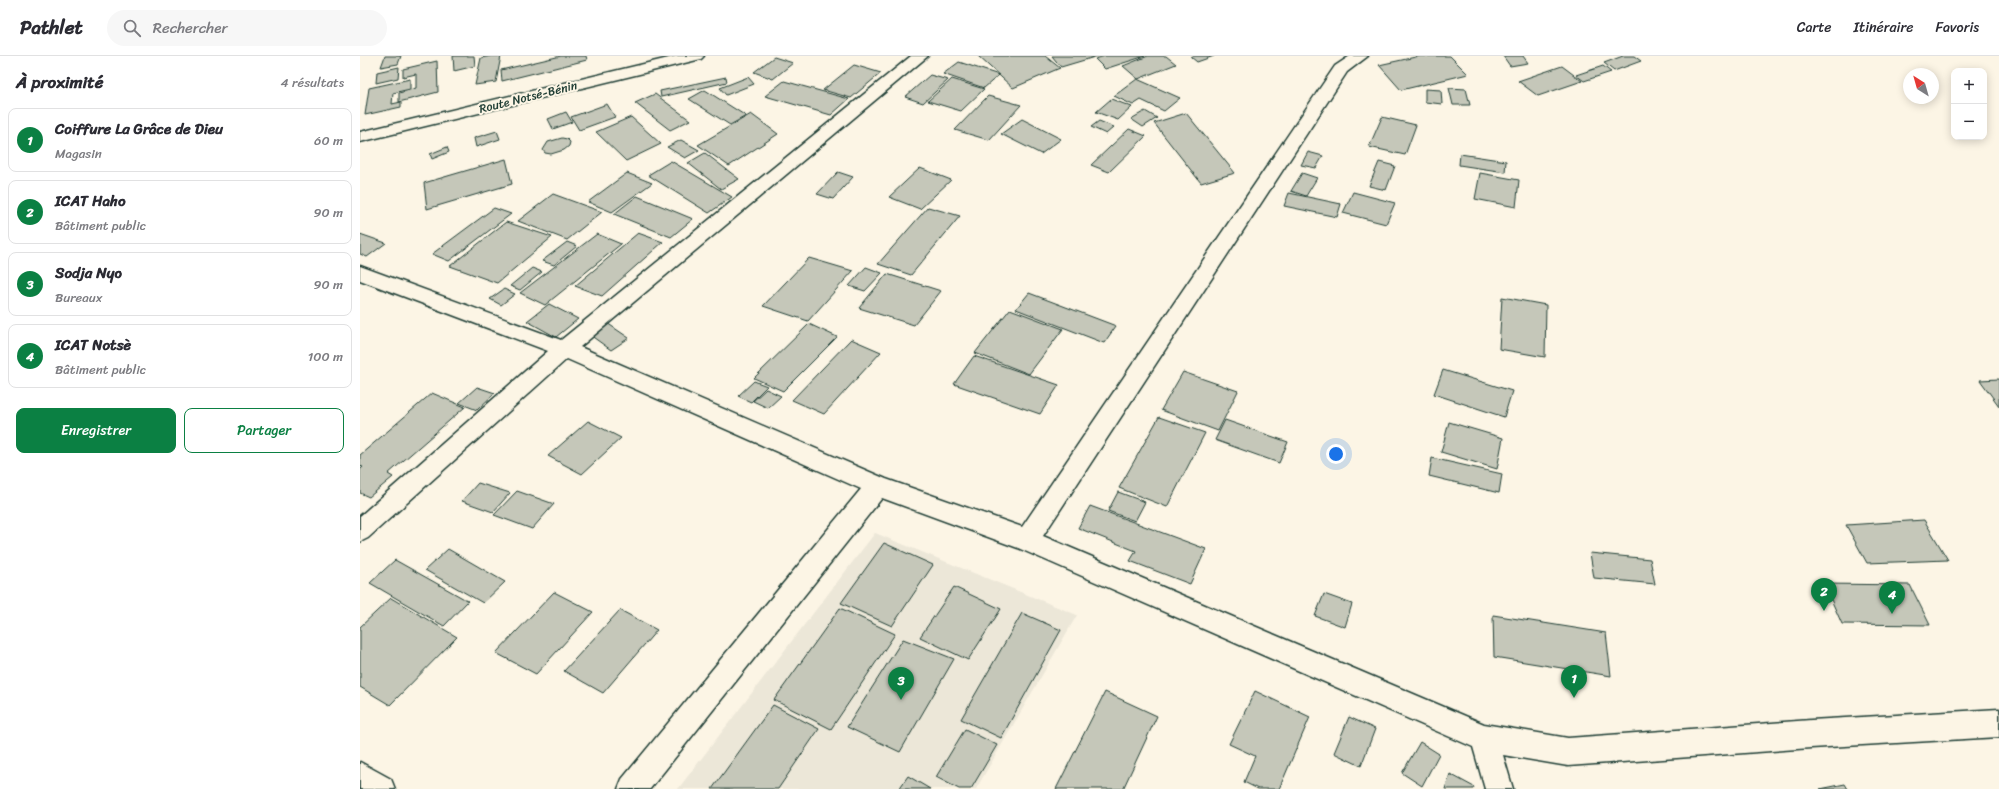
<!DOCTYPE html>
<html lang="fr">
<head>
<meta charset="utf-8">
<style>
	body { margin:0; font-family:Sriracha,sans-serif; background:#f7f7f7; color:#2b2b33 }
	.controls { position:absolute; right:12px; top:12px; display:grid; overflow:hidden; border-radius:8px; box-shadow:0 2px 10px #0003 }
	.controls button { width:36px; height:36px; display:grid; place-items:center; padding:0; border:0; border-bottom:1px solid #e1e1e2; background:#fff; color:#2b2b33; font:20px sans-serif }
	.compass { position:absolute; left:1543px; top:12px; width:36px; height:36px; border-radius:50%; background:#fff; box-shadow:0 2px 10px #0003; rotate:323deg }
	.you { position:absolute; left:976px; top:398px; width:14px; height:14px; margin:-10px; border:3px solid #fff; border-radius:50%; background:#1a73e8; box-shadow:0 0 0 6px #1a73e833 }
	.badge { display:grid; place-items:center; width:26px; height:26px; border-radius:50%; background:#0b8043; color:#fff; font-size:13px; font-weight:700 }
	.pin { position:absolute; translate:-50% -33px; filter:drop-shadow(0 1px 2px #0008) }
	.pin::after { content:''; position:absolute; top:21px; width:14px; height:12px; background:inherit; clip-path:polygon(0 0,100% 0,50% 100%) }
	.list { margin:0; padding:0; list-style:none }
	h2 { display:flex; justify-content:space-between; align-items:center; height:52px; margin:0; padding:0 16px; font-size:17px }
	h2 small { font-size:13px; font-weight:400; color:#7c7c81 }
	.list li { display:grid; grid-template-columns:26px 1fr auto; gap:12px; align-items:center; box-sizing:border-box; height:64px; margin:0 8px 8px; padding:0 8px; border:1px solid #e1e1e2; border-radius:8px }
	.list b { display:block; font-size:15px; white-space:nowrap }
	.list p { margin:0; font-size:13px; white-space:nowrap; color:#7c7c81 }
	.list em { font-size:13px; font-style:normal; color:#7c7c81 }
	.actions { display:flex; gap:8px; padding:12px 16px }
	.actions a { flex:1; padding:9px 0; border:1px solid #0b8043; border-radius:8px; text-align:center; font-size:14px; color:#0b8043 }
	.actions .main { background:#0b8043; color:#fff }
	.icon { flex:none; width:22px; height:22px; fill:none; stroke:currentColor; stroke-width:2; stroke-linecap:round; stroke-linejoin:round }
	.map { position:relative; flex:none; width:1639px; height:733px; overflow:hidden }
	header { display:flex; align-items:center; gap:24px; box-sizing:border-box; height:56px; padding:0 20px; background:#fff; border-bottom:1px solid #e1e1e2 }
	header strong { font-size:19px }
	nav { display:flex; gap:22px; margin-inline-start:auto; font-size:14px }
	.search { width:280px; height:36px; background:#f7f7f7; display:flex; align-items:center; gap:10px; box-sizing:border-box; padding:0 14px; border-radius:22px; color:#7c7c81; font-size:15px }
	main { display:flex }
	aside { flex:1; background:#fff }
	.map>svg:first-child { display:block }
</style>
</head>
<body>
<header>
<strong>Pathlet</strong>
<div class="search"><svg class="icon" aria-label="search" viewBox="0 0 24 24"><circle cx="10" cy="10" r="6"/><path d="M15 15l6 6"/></svg>Rechercher</div>
<nav><a>Carte</a><a>Itinéraire</a><a>Favoris</a></nav>
</header>
<main>
<aside>
<h2>À proximité<small>4 résultats</small></h2>
<ul class="list">
<li><span class="badge">1</span><div><b>Coiffure La Grâce de Dieu</b><p>Magasin</p></div><em>60 m</em></li>
<li><span class="badge">2</span><div><b>ICAT Haho</b><p>Bâtiment public</p></div><em>90 m</em></li>
<li><span class="badge">3</span><div><b>Sodja Nyo</b><p>Bureaux</p></div><em>90 m</em></li>
<li><span class="badge">4</span><div><b>ICAT Notsè</b><p>Bâtiment public</p></div><em>100 m</em></li>
</ul>
<div class="actions"><a class="main">Enregistrer</a><a>Partager</a></div>
</aside>
<div class="map">
<svg width="1639" height="733" viewBox="0 0 1639 733">
	<rect width="100%" height="100%" fill="#fcf5e5"/>
	<filter id="ink" filterUnits="userSpaceOnUse"><feTurbulence type="fractalNoise" baseFrequency=".025" numOctaves="2"/><feDisplacementMap in="SourceGraphic" scale="8" xChannelSelector="R" yChannelSelector="G"/><feConvolveMatrix kernelMatrix="1 2 1 2 8 2 1 2 1" color-interpolation-filters="sRGB"/></filter>
	<g filter="url(#ink)">
		<path fill="#ece7d8" d="M515,477l202,82 -101,174h-298z"/>
		<g fill="#c5c7b9" stroke="#1f3d34">
			<path d="M25,0h16l-3,8 -17,3z"/>
			<path d="M93,0h21l1,10 -21,5z"/>
			<path d="M131,0h10l-5,26 -21,3 6,-27z"/>
			<path d="M201,0h25l1,4 -85,21 -1,-11z"/>
			<path d="M618,0h67l15,12 -47,20z"/>
			<path d="M692,0h46l-37,11z"/>
			<path d="M745,0h40l-40,13 -10,-10z"/>
			<path d="M788,0h18l10,8 -38,15 -15,-13z"/>
			<path d="M833,0h21l-17,6 -6,-5z"/>
			<path d="M1060,0h30l18,18 -67,16 -22,-25z"/>
			<path d="M1143,0h20l5,7 -18,3z"/>
			<path d="M1263,0h11l7,5 -27,10 -10,-8z"/>
			<path d="M414,1l19,6 -20,16 -19,-7z"/>
			<path d="M77,5l1,31 -39,10v-9l17,-5v-14l-13,3v-8z"/>
			<path d="M599,6l40,13 -15,13 -41,-14z"/>
			<path d="M494,9l27,8 -30,25 -28,-8z"/>
			<path d="M1202,10l20,15 -44,15 -20,-15z"/>
			<path d="M1243,10l8,6 -27,9 -8,-6z"/>
			<path d="M39,11l-1,11 -22,5 1,-11z"/>
			<path d="M570,19l18,5 -25,23 -18,-6z"/>
			<path d="M366,21l1,5 -66,15 -1,-6z"/>
			<path d="M388,21l6,7 -28,11 -6,-7z"/>
			<path d="M50,23v10l-17,4 -1,11 9,-2v5l-36,8 4,-27z"/>
			<path d="M592,23l32,10 -23,22 -33,-10z"/>
			<path d="M777,23l43,19 -16,13 -23,-11 -8,5 -19,-9z"/>
			<path d="M424,25l65,18 -18,16 -66,-19z"/>
			<path d="M1089,32l17,1 4,16h-17z"/>
			<path d="M1065,33l16,1 1,14 -17,-2z"/>
			<path d="M345,34l41,26 -16,9 -41,-26z"/>
			<path d="M295,38l35,26 -20,10 -35,-27z"/>
			<path d="M628,40l33,9 -32,35 -34,-10z"/>
			<path d="M751,43l21,8 -14,13 -22,-8z"/>
			<path d="M247,48l8,13 -36,13 -8,-13z"/>
			<path d="M785,55l12,7 -14,9 -12,-8z"/>
			<path d="M206,56l6,10 -19,7 -5,-10z"/>
			<path d="M826,57l49,60 -34,10 -47,-60z"/>
			<path d="M391,58l27,20 -49,32 -31,-21z"/>
			<path d="M271,61l30,27 -35,17 -30,-29z"/>
			<path d="M1022,61l34,8 -11,30 -36,-8z"/>
			<path d="M662,63l39,20 -20,15 -40,-20z"/>
			<path d="M739,65l15,6 -8,7 -15,-7z"/>
			<path d="M769,73l17,7 -37,36 -18,-7z"/>
			<path d="M137,75l3,8 -24,8 -2,-9z"/>
			<path d="M202,82l5,1 3,3 -1,4 -5,4 -13,4 -6,-1 -2,-3 5,-8z"/>
			<path d="M321,84l18,10 -14,8 -18,-11z"/>
			<path d="M87,91l2,5 -17,7 -2,-5z"/>
			<path d="M948,96l15,4 -7,12 -15,-3z"/>
			<path d="M345,97l34,26 -18,10 -33,-26z"/>
			<path d="M1100,98l46,7 -1,11 -46,-7z"/>
			<path d="M146,103l6,25 -85,25 -3,-26z"/>
			<path d="M311,105l61,36 -23,16 -61,-38z"/>
			<path d="M1019,106l16,4 -9,24 -17,-4z"/>
			<path d="M560,112l31,12 -31,29 -31,-12z"/>
			<path d="M478,116l15,5 -20,22 -16,-5z"/>
			<path d="M267,117l25,10 -40,29 -24,-10z"/>
			<path d="M942,117l15,5 -11,18 -15,-5z"/>
			<path d="M1120,117l39,7 -3,27 -41,-8z"/>
			<path d="M993,136l42,11 -9,21 -43,-11z"/>
			<path d="M929,137l52,11 -4,13 -53,-11z"/>
			<path d="M193,138l49,18 -35,28 -49,-19z"/>
			<path d="M277,140l56,23 -22,18 -57,-23z"/>
			<path d="M568,151l32,9 -49,59 -33,-11z"/>
			<path d="M134,152l17,6 -62,47 -17,-7z"/>
			<path d="M146,166l46,15 -55,46 -47,-17z"/>
			<path d="M278,177l25,9 -61,54 -27,-10z"/>
			<path d="M0,178l26,9 -19,14 -7,-3z"/>
			<path d="M237,178l24,10 -76,61 -25,-12z"/>
			<path d="M207,186l10,4 -23,19 -12,-4z"/>
			<path d="M449,202l44,13 -45,50 -45,-15z"/>
			<path d="M506,211l16,6 -17,18 -16,-5z"/>
			<path d="M172,212l10,4 -22,18 -10,-4z"/>
			<path d="M527,218l54,17 -27,34 -55,-17z"/>
			<path d="M144,233l11,5 -14,11 -11,-6z"/>
			<path d="M669,237l87,33 -12,17 -88,-34z"/>
			<path d="M1142,241l44,8 -1,52 -46,-8z"/>
			<path d="M189,248l29,15 -22,18 -29,-16z"/>
			<path d="M650,253l53,20 -34,45 -54,-21z"/>
			<path d="M247,267l22,15 -18,12 -21,-15z"/>
			<path d="M449,268l28,13 -54,54 -29,-13z"/>
			<path d="M491,283l30,13 -57,62 -32,-14z"/>
			<path d="M614,300l85,29 -19,29 -86,-30z"/>
			<path d="M1083,314l69,21 -8,26 -70,-23z"/>
			<path d="M823,316l55,19 -20,40 -57,-21z"/>
			<path d="M1639,323v27l-19,-26z"/>
			<path d="M394,325l13,5 -16,16 -13,-6z"/>
			<path d="M117,331l18,6 -18,17 -18,-7z"/>
			<path d="M406,333l15,7 -13,12 -15,-7z"/>
			<path d="M72,337l33,14 -77,67 5,3 -24,20 -9,-4v-23l3,-3 -3,-1v-11z"/>
			<path d="M799,361l46,16 -38,74 -48,-19z"/>
			<path d="M865,364l63,22 -9,21 -64,-23z"/>
			<path d="M228,365l33,17 -39,36 -34,-18z"/>
			<path d="M1089,366l54,16 -6,31 -56,-17z"/>
			<path d="M1072,402l70,16 -3,19 -70,-17z"/>
			<path d="M118,427l32,10 -17,19 -31,-11z"/>
			<path d="M157,435l37,13 -22,25 -38,-14z"/>
			<path d="M758,436l27,10 -10,19 -27,-10z"/>
			<path d="M730,450l116,43 -16,35 -60,-23 6,-10 -58,-23z"/>
			<path d="M1564,464l24,40 -81,3 -21,-38z"/>
			<path d="M524,487l49,22 -41,61 -51,-23z"/>
			<path d="M88,493l57,33 -22,21 -58,-33z"/>
			<path d="M1230,497l60,6 5,25 -61,-6z"/>
			<path d="M35,504l73,41 -24,25 -74,-43z"/>
			<path d="M1464,528l86,1 20,40 -88,-1z"/>
			<path d="M594,531l47,22 -33,51 -48,-23z"/>
			<path d="M194,536l39,20 -57,62 -40,-21z"/>
			<path d="M964,538l28,10 -7,23 -30,-11z"/>
			<path d="M31,542l66,39 -67,68 -30,-18v-60z"/>
			<path d="M480,552l55,26 -64,95 -57,-29z"/>
			<path d="M260,554l37,20 -54,63 -39,-22z"/>
			<path d="M662,557l39,17 -60,108 -40,-19z"/>
			<path d="M1133,559l113,18 5,43 -117,-19z"/>
			<path d="M543,583l51,20 -54,93 -53,-25z"/>
			<path d="M895,635l55,26 -31,72h-21l-14,-7 11,-26 -26,-12z"/>
			<path d="M745,636l52,24 -34,73h-67z"/>
			<path d="M413,649l46,24 -41,60h-66z"/>
			<path d="M989,661l26,12 -14,37 -27,-13z"/>
			<path d="M605,673l32,16 -26,44h-12l-23,-12z"/>
			<path d="M1060,686l19,12 -17,32 -20,-13z"/>
			<path d="M1090,718l24,13 -1,2h-28z"/>
			<path d="M548,720l22,13h-31z"/>
			<path d="M1485,728l3,5h-28z"/>
		</g>
		<g fill="none" stroke-linecap="round" stroke-linejoin="round">
			<g stroke="#1f3d34" stroke-width="3">
				<g id="minor">
					<path d="M551,0h17l-348,291 306,132 136,48 313,-461 15,-10h18l-21,16 -304,464 441,188 84,14 243,-18 188,-11v28l-188,11 -243,18 -65,-11 10,34h-28l-12,-42 -455,-199 -136,-50 -232,291h-32l4,-10 239,-290 -294,-130 -199,179 -8,4v-26l188,-165 -188,-71v-14l201,74z"/>
					<path d="M0,706l31,17 4,10h-35z"/>
				</g>
			</g>
			<g stroke="#1f3d34" stroke-width="3">
				<path id="secondary" d="M317,0h27l-3,3 -341,83v-10z"/>
			</g>
			<use href="#minor" fill="#fcf5e5" fill-rule="evenodd"/>
			<use href="#secondary" fill="#fcf5e5" fill-rule="evenodd"/>
		</g>
	</g>
	<g text-anchor="middle" dominant-baseline="central" stroke-width="4" stroke-linejoin="round" paint-order="stroke">
		<g font-size="12" fill="#1f3d34" stroke="#fcf5e5">
			<text transform="translate(168 41) rotate(-14)">Route Notsé-Bénin</text>
		</g>
	</g>
</svg>
<div class="controls">
<button>+</button>
<button>−</button>
</div>
<svg class="compass" viewBox="-18 -18 36 36"><path d="M0-13l5 13h-10z" fill="#e53935"/><path d="M0 13l5-13h-10z" fill="#7c7c81"/></svg>
<div class="you"></div>
<div class="pin badge" style="left:1214px;top:642px">1</div>
<div class="pin badge" style="left:1464px;top:555px">2</div>
<div class="pin badge" style="left:541px;top:644px">3</div>
<div class="pin badge" style="left:1532px;top:558px">4</div>
</div>
</main>
</body>
</html>
